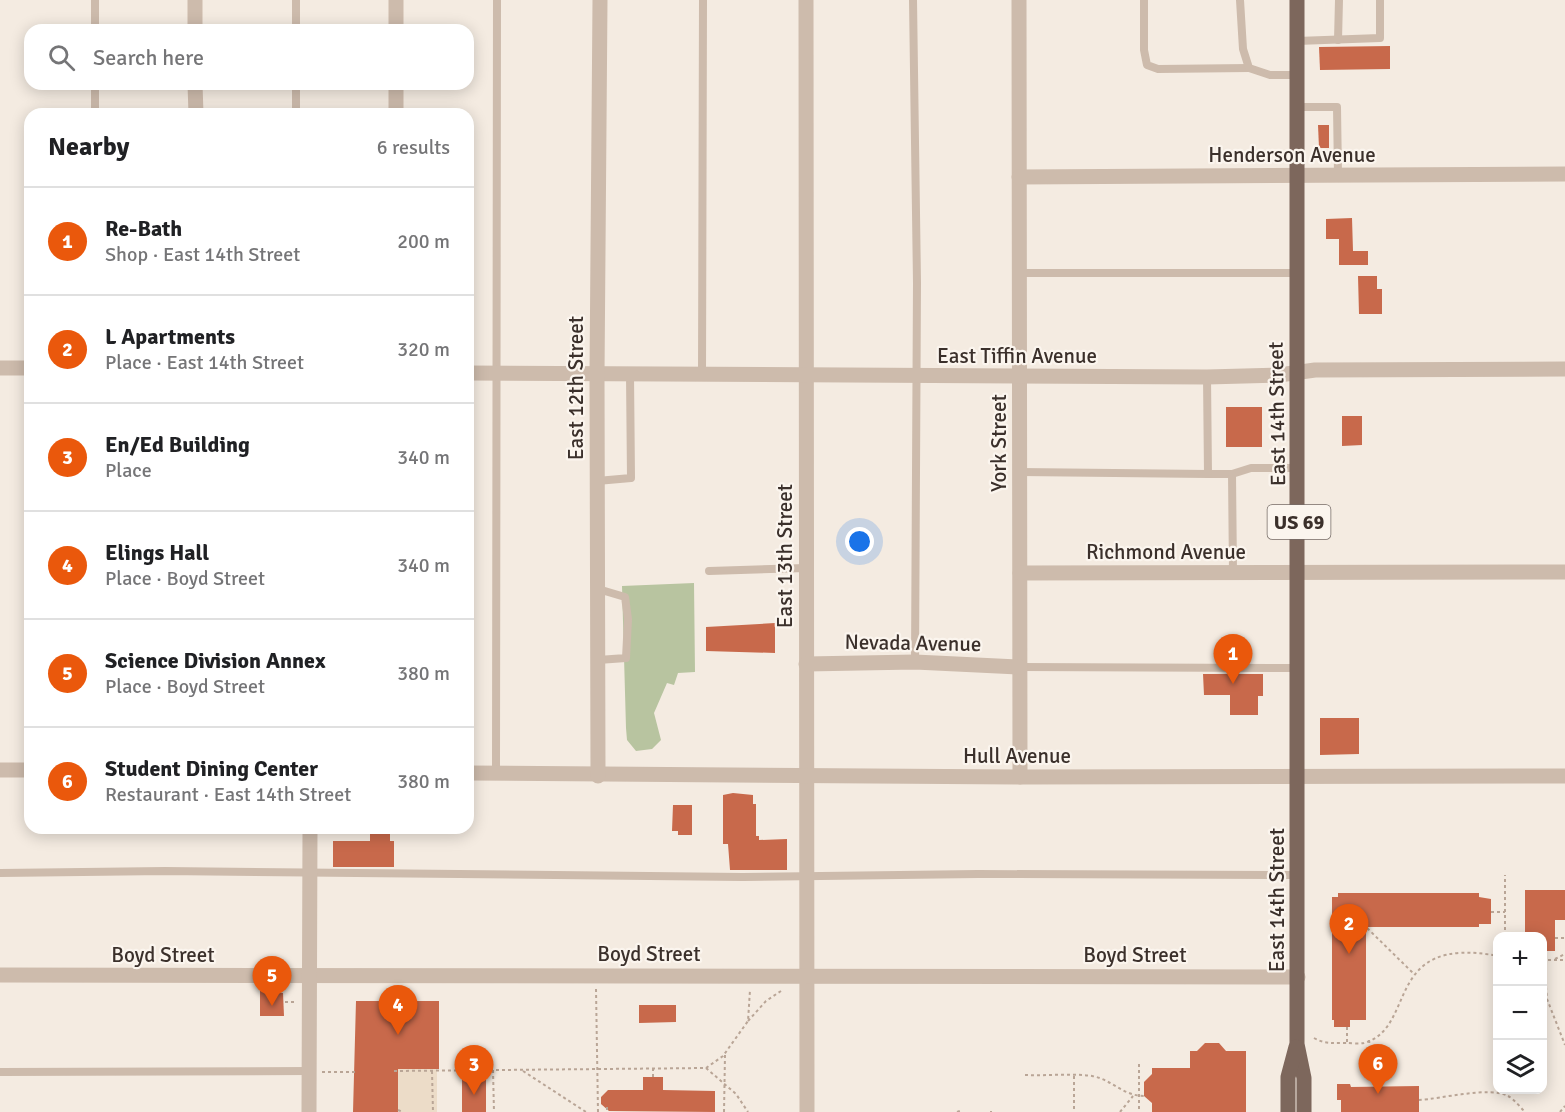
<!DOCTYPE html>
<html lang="en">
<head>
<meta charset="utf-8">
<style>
	body { margin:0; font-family:Signika,sans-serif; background:#f2f2f2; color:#202124 }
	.controls { position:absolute; right:18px; bottom:18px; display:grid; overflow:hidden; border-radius:12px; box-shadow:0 3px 15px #0003 }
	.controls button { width:54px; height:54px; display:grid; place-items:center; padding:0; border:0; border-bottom:2px solid #e0e0e0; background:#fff; color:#202124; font:30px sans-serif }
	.you { position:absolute; left:860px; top:542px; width:21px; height:21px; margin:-15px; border:4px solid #fff; border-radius:50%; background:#1a73e8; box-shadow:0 0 0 9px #1a73e833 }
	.badge { display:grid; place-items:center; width:39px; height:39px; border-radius:50%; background:#ea580c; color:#fff; font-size:20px; font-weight:700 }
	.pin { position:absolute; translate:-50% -50px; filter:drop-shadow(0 2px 3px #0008) }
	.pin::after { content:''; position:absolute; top:32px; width:21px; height:18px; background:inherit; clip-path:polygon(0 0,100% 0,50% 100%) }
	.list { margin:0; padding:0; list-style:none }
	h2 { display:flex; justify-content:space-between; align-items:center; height:78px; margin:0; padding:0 24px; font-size:26px }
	h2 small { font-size:20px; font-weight:400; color:#757577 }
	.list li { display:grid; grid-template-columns:39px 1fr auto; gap:18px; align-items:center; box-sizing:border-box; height:108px; padding:0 24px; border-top:2px solid #e0e0e0 }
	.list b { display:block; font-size:22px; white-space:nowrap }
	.list p { margin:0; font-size:20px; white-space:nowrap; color:#757577 }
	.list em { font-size:20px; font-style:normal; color:#757577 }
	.icon { flex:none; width:33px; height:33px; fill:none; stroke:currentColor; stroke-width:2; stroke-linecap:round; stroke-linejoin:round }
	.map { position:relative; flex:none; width:1565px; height:1112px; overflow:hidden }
	.search { position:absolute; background:#fff; box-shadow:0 3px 15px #0003; left:24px; top:24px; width:450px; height:66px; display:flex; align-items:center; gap:15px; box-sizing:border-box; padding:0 21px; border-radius:18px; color:#757577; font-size:22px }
	.panel { position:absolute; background:#fff; box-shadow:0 3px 15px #0003; left:24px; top:108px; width:450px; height:726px; border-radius:18px }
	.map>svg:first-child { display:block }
</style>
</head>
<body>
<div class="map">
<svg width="1565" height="1112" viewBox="0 0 1565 1112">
	<rect width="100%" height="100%" fill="#f4ebe1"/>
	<path fill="#b8c4a0" d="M694,583l1,89 -17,1 -4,12 -7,-2 -13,30 7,27 -9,9 -16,2 -9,-11 -1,-12 -4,-142z"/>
	<path fill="#ecdcc8" d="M394,1069h43v43h-39z"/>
	<g fill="#c8694b">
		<path d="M1390,46v23l-70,1 -1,-23z"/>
		<path d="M1318,125h11v23h-10z"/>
		<path d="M1352,218l1,33h15v14h-29v-26h-13v-20z"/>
		<path d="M1358,276h19v13h5v25h-23z"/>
		<rect x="1226" y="407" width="36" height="40"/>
		<path d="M1342,416h20v29l-20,1z"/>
		<path d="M775,623v30l-69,-2v-24z"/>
		<path d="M1203,674h60v22h-5v19h-28v-20h-26z"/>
		<path d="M1320,718h39v36l-39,1z"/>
		<path d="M733,793l20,2v9h3v32h3v4l28,-1v31h-57l-2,-26h-5v-49z"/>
		<path d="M673,805h19v30h-14v-4h-6z"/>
		<path d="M370,832h20v9h4v26h-61v-26h37z"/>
		<path d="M1525,890h40v30h-10v31h-13v-15h-17z"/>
		<path d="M1338,893h141v4l12,2v25h-12v3h-113v93h-16v7h-16v-7h-2v-123h6z"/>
		<path d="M260,991l23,2 1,23h-24z"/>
		<path d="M356,1001h83v68h-41v43h-45z"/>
		<path d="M639,1005h37v17l-37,1z"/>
		<path d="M1205,1043h14l7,8h20v61h-94v-9l-8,-7v-14l8,-8v-6h38v-17h7z"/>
		<rect x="462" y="1074" width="24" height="38"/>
		<path d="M643,1077h20v13l52,1v21l-106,-1 -8,-7v-7l7,-7h35z"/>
		<path d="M1337,1084h13l1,3 68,-1v26h-78v-12h-4z"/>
	</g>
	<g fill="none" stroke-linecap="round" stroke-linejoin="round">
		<g stroke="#b9a596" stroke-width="2" stroke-dasharray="3 3" stroke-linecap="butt">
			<path d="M1491,912h14"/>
			<path d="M1363,924l51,50"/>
			<path d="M1505,936v-61"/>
			<path d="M1555,938h10"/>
			<path d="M1543,951l4,48 18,46"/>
			<path d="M1555,959l10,-5"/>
			<path d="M1542,960h23"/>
			<path d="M596,989l2,123"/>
			<path d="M285,1002h10"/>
			<path d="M748,1021l18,-20 15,-10"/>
			<path d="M1347,1027v16"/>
			<path d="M1314,1038c10,6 20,5 32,5 5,0 13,1 18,0 54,-15 18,-109 134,-87"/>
			<path d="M1369,1040l5,47"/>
			<path d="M1139,1064v48"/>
			<path d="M706,1068l30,26 12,18"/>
			<path d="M493,1070l1,42"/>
			<path d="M394,1071l312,-3 17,-12 25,-35 2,-31"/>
			<path d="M432,1071l1,41"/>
			<path d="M523,1071l63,41"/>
			<path d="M322,1072h36"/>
			<path d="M1025,1075c22,1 45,-2 67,1 19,3 31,20 52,20"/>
			<path d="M1074,1076v36"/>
			<path d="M653,1077v-9"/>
			<path d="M1419,1100c21,-1 71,-14 89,-4 6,3 12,11 17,16"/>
			<path d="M607,1107v5"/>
			<path d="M398,1110l5,2"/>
			<path d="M991,1111v1"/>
			<path d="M724,1112l1,-57"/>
			<path d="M957,1112l3,-1"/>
			<path d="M1120,1112l13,-16"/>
			<path d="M1560,1112l5,-6"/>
		</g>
		<g stroke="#cdbbac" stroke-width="8">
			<path d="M95,0v30"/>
			<path d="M296,0v30"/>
			<path d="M913,0l4,283 -2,379"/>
			<path d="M1144,0v50l3,15 11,4 91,-1"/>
			<path d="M1240,0l3,49 6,19 21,7h27"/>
			<path d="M1338,40l1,-40"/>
			<path d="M1297,41l83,-3v-38"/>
			<path d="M95,84v30"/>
			<path d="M296,84v30"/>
			<path d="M1297,107h40l1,68"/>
			<path d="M1019,273h278"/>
			<path d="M702,375l1,-375"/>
			<path d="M1207,377l1,97h24l19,-6h46"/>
			<path d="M1020,472l188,2"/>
			<path d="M1232,474l1,99"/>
			<path d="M597,481l34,-3 -1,-103"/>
			<path d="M709,571l97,-3"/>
			<path d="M598,589l27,8 3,22 -2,39 -28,2"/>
			<path d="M1020,667l277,1"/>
			<path d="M496,773l1,-773"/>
			<path d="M0,873l165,-2 578,6 235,-3 319,1"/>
			<path d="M0,1072l309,-1"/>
		</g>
		<g stroke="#cdbbac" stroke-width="15">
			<path d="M195,0v30"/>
			<path d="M806,0l1,1112"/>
			<path d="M1019,0l1,777"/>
			<path d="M396,30v-30"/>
			<path d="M195,84l1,30"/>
			<path d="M396,114v-30"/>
			<path d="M1019,177l546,-3"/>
			<path d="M0,368h30"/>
			<path d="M468,373l739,4 72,-2 36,-5 250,-1"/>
			<path d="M1020,573l545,-1"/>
			<path d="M806,664l109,-2 105,5"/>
			<path d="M0,770h30"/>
			<path d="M468,773l552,4 545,-1"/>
			<path d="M598,776l-1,-401 3,-375"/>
			<path d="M0,975l1298,2"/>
		</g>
		<path stroke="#cdbbac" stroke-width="15" d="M309,1112l1,-284"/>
		<g stroke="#7d675c" stroke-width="15">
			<path d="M1297,0v1044l7,34v34"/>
			<path d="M1288,1112v-35l8,-30"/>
		</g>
	</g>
	<g text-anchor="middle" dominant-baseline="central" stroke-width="4.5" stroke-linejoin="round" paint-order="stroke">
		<rect fill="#fbf5ee" stroke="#756b66" stroke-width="1.5" x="1267.5" y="505" width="63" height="34" rx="4.5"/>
		<g font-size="20" font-weight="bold" fill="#3b302b">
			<text x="1299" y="522">US 69</text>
		</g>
		<g font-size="21" fill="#3b302b" stroke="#fbf5ee">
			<text x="1292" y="155">Henderson Avenue</text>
			<text x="1017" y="356">East Tiffin Avenue</text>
			<text transform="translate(576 388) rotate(-90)">East 12th Street</text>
			<text transform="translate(1277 414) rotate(-91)">East 14th Street</text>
			<text transform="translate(999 443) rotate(-90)">York Street</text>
			<text x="1166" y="552">Richmond Avenue</text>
			<text transform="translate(785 556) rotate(-90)">East 13th Street</text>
			<text transform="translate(913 643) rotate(1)">Nevada Avenue</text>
			<text x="1017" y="756">Hull Avenue</text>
			<text transform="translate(1277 900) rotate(-90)">East 14th Street</text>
			<text x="649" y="954">Boyd Street</text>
			<text x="163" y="955">Boyd Street</text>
			<text x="1135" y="955">Boyd Street</text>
		</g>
	</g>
</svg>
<div class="controls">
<button>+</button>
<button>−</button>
<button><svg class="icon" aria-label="layers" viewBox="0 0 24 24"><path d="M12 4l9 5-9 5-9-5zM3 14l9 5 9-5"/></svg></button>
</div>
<div class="you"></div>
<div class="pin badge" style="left:1233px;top:684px">1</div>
<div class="pin badge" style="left:1349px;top:954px">2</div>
<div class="pin badge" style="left:474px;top:1095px">3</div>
<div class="pin badge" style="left:398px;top:1035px">4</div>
<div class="pin badge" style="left:272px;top:1006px">5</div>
<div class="pin badge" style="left:1378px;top:1094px">6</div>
<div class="search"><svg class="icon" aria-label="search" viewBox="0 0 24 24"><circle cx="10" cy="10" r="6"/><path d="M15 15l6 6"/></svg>Search here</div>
<section class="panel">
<h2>Nearby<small>6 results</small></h2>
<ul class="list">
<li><span class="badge">1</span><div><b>Re-Bath</b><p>Shop · East 14th Street</p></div><em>200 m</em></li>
<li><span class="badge">2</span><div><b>L Apartments</b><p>Place · East 14th Street</p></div><em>320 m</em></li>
<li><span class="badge">3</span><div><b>En/Ed Building</b><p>Place</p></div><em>340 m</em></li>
<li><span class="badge">4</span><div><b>Elings Hall</b><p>Place · Boyd Street</p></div><em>340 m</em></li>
<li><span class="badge">5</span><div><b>Science Division Annex</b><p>Place · Boyd Street</p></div><em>380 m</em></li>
<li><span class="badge">6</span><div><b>Student Dining Center</b><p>Restaurant · East 14th Street</p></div><em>380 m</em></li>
</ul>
</section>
</div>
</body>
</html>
